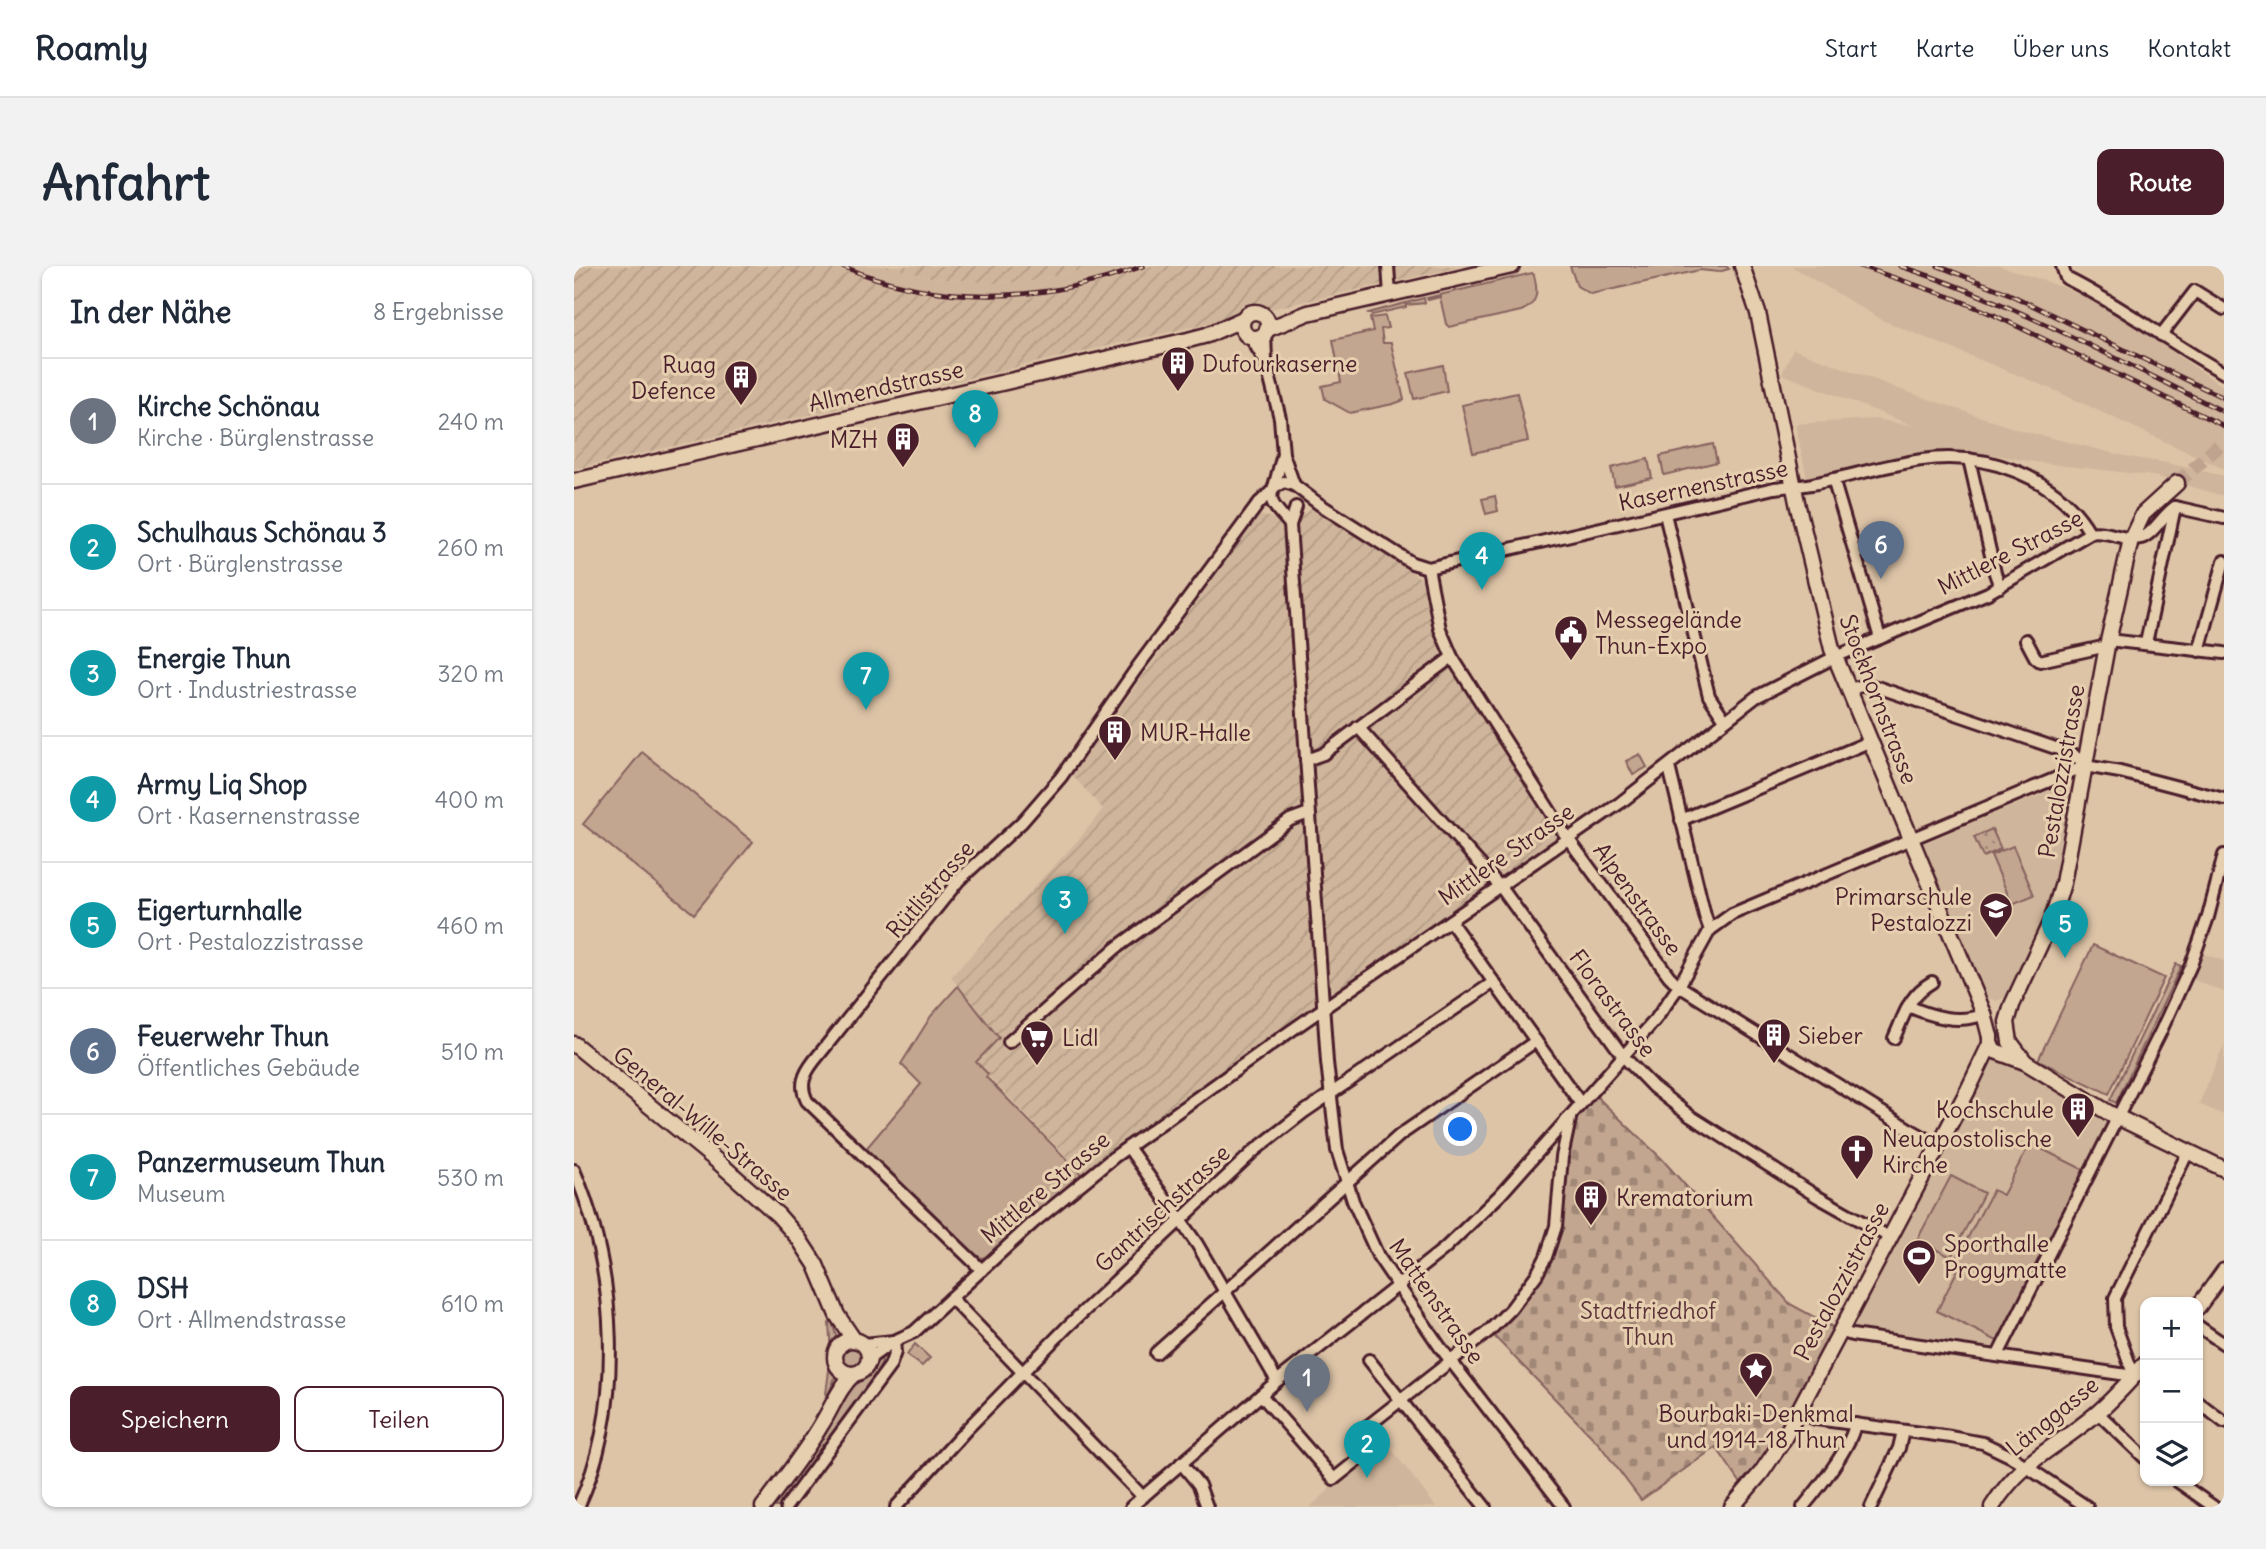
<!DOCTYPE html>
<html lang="de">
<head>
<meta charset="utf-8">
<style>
	body { margin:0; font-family:Delius,sans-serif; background:#f2f2f3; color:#1f2937 }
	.controls { position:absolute; right:21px; bottom:21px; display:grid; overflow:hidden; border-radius:14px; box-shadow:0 2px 5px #0004 }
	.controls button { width:63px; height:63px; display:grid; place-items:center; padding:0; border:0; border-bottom:2px solid #e0e1e3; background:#fff; color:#1f2937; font:35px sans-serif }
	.you { position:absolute; left:887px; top:864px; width:24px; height:24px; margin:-18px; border:5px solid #fff; border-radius:50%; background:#1a73e8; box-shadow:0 0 0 10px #1a73e833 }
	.badge { display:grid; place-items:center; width:46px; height:46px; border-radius:50%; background:#4a1f2b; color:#fff; font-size:23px; font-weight:700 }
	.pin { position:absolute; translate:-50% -58px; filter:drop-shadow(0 2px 4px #0008) }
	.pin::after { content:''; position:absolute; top:37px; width:24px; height:21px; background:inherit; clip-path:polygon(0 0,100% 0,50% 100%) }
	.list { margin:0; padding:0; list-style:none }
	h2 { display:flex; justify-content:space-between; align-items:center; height:91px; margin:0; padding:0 28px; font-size:30px }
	h2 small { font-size:23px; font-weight:400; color:#747a83 }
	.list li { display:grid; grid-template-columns:46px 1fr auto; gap:21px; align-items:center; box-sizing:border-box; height:126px; padding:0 28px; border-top:2px solid #e0e1e3 }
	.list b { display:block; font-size:26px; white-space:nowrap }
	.list p { margin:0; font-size:23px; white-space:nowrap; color:#747a83 }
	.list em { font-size:23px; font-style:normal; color:#747a83 }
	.actions { display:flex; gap:14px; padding:21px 28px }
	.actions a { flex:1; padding:16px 0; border:2px solid #4a1f2b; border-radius:14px; text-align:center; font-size:24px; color:#4a1f2b }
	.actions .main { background:#4a1f2b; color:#fff }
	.icon { flex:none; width:38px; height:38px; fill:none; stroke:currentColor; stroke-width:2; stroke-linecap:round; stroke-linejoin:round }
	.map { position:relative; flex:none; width:1650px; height:1241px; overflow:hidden; border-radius:14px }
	header { display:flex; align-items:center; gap:42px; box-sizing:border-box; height:98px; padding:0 35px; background:#fff; border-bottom:2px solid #e0e1e3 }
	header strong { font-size:33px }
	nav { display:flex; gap:38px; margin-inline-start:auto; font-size:24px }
	.intro { display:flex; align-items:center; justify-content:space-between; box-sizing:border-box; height:168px; padding:0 42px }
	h1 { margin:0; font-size:49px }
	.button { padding:18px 32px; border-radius:14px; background:#4a1f2b; color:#fff; font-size:24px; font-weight:700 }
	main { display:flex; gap:42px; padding:0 42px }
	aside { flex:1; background:#fff; border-radius:14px; box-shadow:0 2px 5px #0004 }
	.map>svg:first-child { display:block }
</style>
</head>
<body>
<header>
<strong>Roamly</strong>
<nav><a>Start</a><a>Karte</a><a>Über uns</a><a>Kontakt</a></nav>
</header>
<div class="intro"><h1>Anfahrt</h1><a class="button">Route</a></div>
<main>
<aside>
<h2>In der Nähe<small>8 Ergebnisse</small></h2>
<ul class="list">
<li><span class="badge" style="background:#6b7280">1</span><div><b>Kirche Schönau</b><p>Kirche · Bürglenstrasse</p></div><em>240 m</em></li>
<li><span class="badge" style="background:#0f9aa8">2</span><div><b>Schulhaus Schönau 3</b><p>Ort · Bürglenstrasse</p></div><em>260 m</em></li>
<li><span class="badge" style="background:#0f9aa8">3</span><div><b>Energie Thun</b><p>Ort · Industriestrasse</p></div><em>320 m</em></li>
<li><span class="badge" style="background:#0f9aa8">4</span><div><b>Army Liq Shop</b><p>Ort · Kasernenstrasse</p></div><em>400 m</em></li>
<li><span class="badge" style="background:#0f9aa8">5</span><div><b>Eigerturnhalle</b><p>Ort · Pestalozzistrasse</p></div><em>460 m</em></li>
<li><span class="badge" style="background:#5c6f8a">6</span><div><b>Feuerwehr Thun</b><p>Öffentliches Gebäude</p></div><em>510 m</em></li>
<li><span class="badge" style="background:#0f9aa8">7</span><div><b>Panzermuseum Thun</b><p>Museum</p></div><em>530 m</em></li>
<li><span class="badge" style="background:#0f9aa8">8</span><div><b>DSH</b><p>Ort · Allmendstrasse</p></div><em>610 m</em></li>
</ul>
<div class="actions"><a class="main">Speichern</a><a>Teilen</a></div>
</aside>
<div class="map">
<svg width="1650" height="1241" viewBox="0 0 1650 1241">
	<defs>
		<pattern id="industrial-furrows" width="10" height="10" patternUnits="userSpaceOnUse" patternTransform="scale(1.75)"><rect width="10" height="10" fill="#cfb59b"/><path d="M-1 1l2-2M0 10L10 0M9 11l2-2" fill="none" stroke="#b39b86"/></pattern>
		<pattern id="cemetery-stones" width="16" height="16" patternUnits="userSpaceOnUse" patternTransform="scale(1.75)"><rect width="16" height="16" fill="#c2a690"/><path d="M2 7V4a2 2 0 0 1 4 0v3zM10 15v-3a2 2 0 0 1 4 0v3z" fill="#a08776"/></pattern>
		<pattern id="park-dots" width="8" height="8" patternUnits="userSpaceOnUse" patternTransform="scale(1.75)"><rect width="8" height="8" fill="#c2a690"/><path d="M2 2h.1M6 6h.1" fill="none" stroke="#a08776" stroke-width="1.8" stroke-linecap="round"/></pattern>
	</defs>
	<rect width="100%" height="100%" fill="#ddc4a7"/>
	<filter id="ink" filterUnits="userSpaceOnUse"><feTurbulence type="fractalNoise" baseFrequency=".0143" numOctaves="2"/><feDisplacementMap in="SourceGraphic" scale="14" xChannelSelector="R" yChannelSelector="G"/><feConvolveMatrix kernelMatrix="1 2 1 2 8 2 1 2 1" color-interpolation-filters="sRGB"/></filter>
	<g filter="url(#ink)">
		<g fill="#cfb59b">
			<path d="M258,0h51l51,12 58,5 35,-1 73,-16h50l-17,8 -53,15 -40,7 -49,3 -52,-3 -49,-10z"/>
			<path d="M1217,0h209l65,22 44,21 115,78v82l-170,-79 -172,-70z"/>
			<path d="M1219,83l106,40 120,41 110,27 38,6 57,13v20l-70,-20 -120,-14 -44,-8 -83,4 -100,20 -12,-54 79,-5 40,7 -132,-52z"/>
			<path d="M1490,519l8,6 -14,92 -49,112 -12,6 -12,-4 -66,-152z"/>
			<path d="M1624,686l26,9v31l-35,-14z"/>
			<path d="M1650,779v70l-25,-11z"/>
			<path d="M1425,786l120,66 -121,237 -151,-21 23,-56 121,-220z"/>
			<path d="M818,1184l44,57h-126l18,-16 6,-12 35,-28z"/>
		</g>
		<g fill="url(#industrial-furrows)">
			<path d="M0,0h258l58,20 49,10 52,3 49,-3 40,-7 53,-15 17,-8h314l-194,43 -18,-3 -22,12 -656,151z"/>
			<path d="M309,0h217l-73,16 -35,1 -58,-5z"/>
			<path d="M739,242l118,77 9,44 128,210 -481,339 -112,-116 24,-24 -48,-61 129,-139 23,-29 -31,-34 187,-260 32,7z"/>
		</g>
		<g fill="#c2a690" stroke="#86625e" stroke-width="2">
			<path d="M996,0h156l3,3 -11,3 -18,-2 -109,24 -14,-8z"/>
			<path d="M958,7l2,2c4,16 5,29 -13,36l-72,16 -3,-3 -6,-27 -12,3 -1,-2z"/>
			<path d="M850,32l1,5 -19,2v2l-34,8 -4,-2z"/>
			<path d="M811,50l3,12 -7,1 2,14h8l13,57 -11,4 -43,9 -25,-14 -3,-13 19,-4 -8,-42 40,-9 -3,-13z"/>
			<path d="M869,99l4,26 -33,8 -6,-26z"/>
			<path d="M943,127l11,48 -55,12 -11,-48z"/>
			<path d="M1139,178l4,18 -53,13 -4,-19z"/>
			<path d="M1074,193l4,19 -37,8 -4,-18z"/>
			<path d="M921,230l3,15 -12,3 -4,-15z"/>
			<path d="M68,486l111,90 -59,72 -111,-90z"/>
			<path d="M1066,488l7,13 -14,8 -7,-14z"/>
			<path d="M1439,580l21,49 -22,9 -21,-49z"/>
			<path d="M1519,679l71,33 -55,116 -71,-34z"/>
			<path d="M1602,698l5,2 -65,137 -6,-3z"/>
			<path d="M384,720l41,52 -23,24 12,12 -2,3 5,5 90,92 -95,83 -5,1 -6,-4 -2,1 -109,-104 57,-67 -20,-20 30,-48z"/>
			<path d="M1456,877l56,28 -87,171 -62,-31 24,-48 -5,-3 37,-70 10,5z"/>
			<path d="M1377,910l33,17 -33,64 -34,-17z"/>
			<path d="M258,1056l5,17 -5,16 3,23 -10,24 6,-48 -2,-31z"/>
			<path d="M341,1078l15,14 -8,8 -15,-11z"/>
			<circle cx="278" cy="1091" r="11"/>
			<path d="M306,1088l2,8 -4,8 -100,137h-6l82,-129 12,-5z"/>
		</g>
		<path fill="url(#cemetery-stones)" stroke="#86625e" stroke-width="2" d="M1021,829l67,64 128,145 50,27 -94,160 -30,-44 -75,53 -42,-56 -110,-113 57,-74 24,-138z"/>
		<path fill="url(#park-dots)" stroke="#86625e" stroke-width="2" d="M1418,563l9,20 -18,8 -9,-20z"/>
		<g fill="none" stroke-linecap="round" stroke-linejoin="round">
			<path stroke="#c0a38e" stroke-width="14" stroke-dasharray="14 7" stroke-linecap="butt" d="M1603,217l47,-42"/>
			<g stroke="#4a1f2b" stroke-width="16">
				<g id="street">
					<path d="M814,0l2,29"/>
					<path d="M1488,0l4,12c55,27 104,65 158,95"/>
					<path d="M691,68l1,26"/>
					<path d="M1587,69l34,-44 29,18"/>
					<path d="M677,72l15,25 14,55 3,36 11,31"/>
					<path d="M1395,193l26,114 5,14"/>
					<path d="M1259,213l47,159"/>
					<path d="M700,221l9,-33"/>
					<path d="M722,241l-6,18 37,537 10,88 16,51 25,55 62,91 124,160"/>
					<path d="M1091,248l44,182 16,24"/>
					<path d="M716,259c-9,-13 -25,-22 -16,-38l10,-5 10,3 25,19 93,59 16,5 346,-80c13,-2 25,-1 38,-4 36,-7 73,-19 110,-24 63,-9 135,16 168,73"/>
					<path d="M854,302l12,61 12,28 112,176 105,143 10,10 230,143 29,16"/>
					<path d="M1452,374l9,17 5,4 67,-15"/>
					<path d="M1534,374l116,13"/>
					<path d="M1572,377l29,-136"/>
					<path d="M1625,385l25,-90"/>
					<path d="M1274,423l19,-4 10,2 196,67 12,12 35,6 104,27"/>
					<path d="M784,461l145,163 120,166 30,31 37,29 128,81 73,41"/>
					<path d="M732,494l17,-6 129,-97"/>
					<path d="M1095,501l36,149 5,14"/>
					<path d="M1107,554l188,-78"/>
					<path d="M876,655l131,183"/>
					<path d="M1334,740c23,10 51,19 76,8"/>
					<path d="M1320,772c11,-24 14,-42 38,-56"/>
					<path d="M435,776l107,-94 174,-128 19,-7"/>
					<path d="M554,881l69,97 80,137"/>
					<path d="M0,904c43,101 51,236 4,337"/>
					<path d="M408,1004l-175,-169c-8,-16 -3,-27 7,-40l145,-181 63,-58 39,-45 75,-108 123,-166 13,-12"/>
					<path d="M377,1032l192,199"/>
					<path d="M1624,1060l26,18"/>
					<path d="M1266,1065l12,4 282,41"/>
					<path d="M290,1078l30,-3"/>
					<path d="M582,1087l244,-218 136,-94"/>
					<path d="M1424,1089l162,-322 31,-68 17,-48 16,-62"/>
					<path d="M295,1093l25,-18 20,-9 120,-110 80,-65 178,-127 328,-227 136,-106 79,-40 153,-64 102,-60c17,-4 34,9 51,5 13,-4 22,-24 34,-31l49,11"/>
					<path d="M795,1094l116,147"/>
					<path d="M1560,1110l-18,-49 -1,-29 73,-146"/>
					<path d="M687,1129l73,84 35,-28 -5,-22 125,-98 22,-22 26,-35 9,-17 10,-31 6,-69 8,-38"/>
					<path d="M1624,1136l26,20"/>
					<path d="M1225,1146l17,7 135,18 32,6 29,14 75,50"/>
					<path d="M1524,1147l47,45"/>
					<path d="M607,1197l18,22 8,22"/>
					<path d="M1603,1215l37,26"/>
					<path d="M212,1241l104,-141 5,-14 -1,-11"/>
					<path d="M322,1241l71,-78 100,-102 187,-176 50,-39 190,-130"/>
					<path d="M557,1241l146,-126 167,-132 56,-54 156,-176 23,-33 31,-56 22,-16 353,-148"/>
					<path d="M1229,1241c15,-18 48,-60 52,-83"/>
					<path d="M1297,1241l28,-59 4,-17"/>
				</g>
			</g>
			<g stroke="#4a1f2b" stroke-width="19">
				<g id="secondary">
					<path d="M1168,0l16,47 40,194 34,142 152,365 6,23"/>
					<circle cx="681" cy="59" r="13"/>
					<path d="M694,63l40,-16 204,-47"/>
					<path d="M0,215l614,-141 19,-5 36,-16"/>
					<path d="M1416,770v8l5,7 30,11 84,51 115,56"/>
					<path d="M0,778l143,117 61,54 21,24 17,26 21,50 17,25"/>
					<path d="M1451,796l-15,-20 -3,-20 5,-17 40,-86 11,-36 44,-237 24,-107 12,-25 34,-31"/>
					<path d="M1624,1041l26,-36"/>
					<circle cx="278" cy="1091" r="17"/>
					<path d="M189,1241c20,-27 41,-53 58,-82 11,-17 18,-38 33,-51"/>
					<path d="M1158,1241l29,-34 21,-31 186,-352 22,-46"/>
					<path d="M1418,1241c31,-49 63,-58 104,-93 18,-15 33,-33 49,-50"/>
				</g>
			</g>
			<use href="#street" stroke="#e6cfaf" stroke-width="10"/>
			<use href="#secondary" stroke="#e6cfaf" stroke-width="14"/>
			<g stroke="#4a1f2b" stroke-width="5">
				<g id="rail">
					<path d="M268,0c97,41 203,37 301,0"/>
					<path d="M1286,0l91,31 43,18 230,111"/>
					<path d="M1326,0c112,36 218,94 324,146"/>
					<path d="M1364,0l67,26 219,106"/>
				</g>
			</g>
			<use href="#rail" stroke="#e6cfaf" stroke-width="2.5" stroke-dasharray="8" stroke-linecap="butt"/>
		</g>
	</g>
	<defs>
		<g id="building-pin" transform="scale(1.75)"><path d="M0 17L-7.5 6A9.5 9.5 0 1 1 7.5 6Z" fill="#4a1f2b" stroke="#e6cfaf"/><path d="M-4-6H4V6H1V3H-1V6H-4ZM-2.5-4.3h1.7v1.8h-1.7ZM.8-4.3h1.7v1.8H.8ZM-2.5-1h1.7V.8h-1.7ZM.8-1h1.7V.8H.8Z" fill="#fff"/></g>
		<g id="civic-pin" transform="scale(1.75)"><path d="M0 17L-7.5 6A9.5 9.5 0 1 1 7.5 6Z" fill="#4a1f2b" stroke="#e6cfaf"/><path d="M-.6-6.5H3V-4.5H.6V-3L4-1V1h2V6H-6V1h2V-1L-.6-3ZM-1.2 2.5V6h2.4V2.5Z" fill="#fff"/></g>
		<g id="school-pin" transform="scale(1.75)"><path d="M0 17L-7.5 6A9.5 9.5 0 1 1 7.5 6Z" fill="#4a1f2b" stroke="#e6cfaf"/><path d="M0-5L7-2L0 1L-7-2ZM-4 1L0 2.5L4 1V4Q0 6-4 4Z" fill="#fff"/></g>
		<g id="supermarket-pin" transform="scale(1.75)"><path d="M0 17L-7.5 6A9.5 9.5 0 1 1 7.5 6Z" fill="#4a1f2b" stroke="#e6cfaf"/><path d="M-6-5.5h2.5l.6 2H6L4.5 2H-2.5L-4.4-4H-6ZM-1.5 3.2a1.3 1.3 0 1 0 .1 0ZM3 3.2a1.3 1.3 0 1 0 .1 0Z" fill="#fff"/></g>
		<g id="church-pin" transform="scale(1.75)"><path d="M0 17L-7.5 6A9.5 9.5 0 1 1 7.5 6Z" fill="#4a1f2b" stroke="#e6cfaf"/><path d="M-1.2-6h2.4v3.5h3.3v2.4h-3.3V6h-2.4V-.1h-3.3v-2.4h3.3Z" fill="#fff"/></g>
		<g id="stadium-pin" transform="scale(1.75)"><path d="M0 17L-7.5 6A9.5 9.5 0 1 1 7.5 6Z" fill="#4a1f2b" stroke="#e6cfaf"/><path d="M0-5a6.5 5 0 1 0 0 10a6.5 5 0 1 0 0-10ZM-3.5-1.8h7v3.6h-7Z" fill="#fff"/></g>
		<g id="sight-pin" transform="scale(1.75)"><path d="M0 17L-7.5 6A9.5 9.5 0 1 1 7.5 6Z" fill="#4a1f2b" stroke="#e6cfaf"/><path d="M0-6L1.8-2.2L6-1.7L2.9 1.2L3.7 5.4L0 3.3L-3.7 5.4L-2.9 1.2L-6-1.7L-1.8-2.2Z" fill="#fff"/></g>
	</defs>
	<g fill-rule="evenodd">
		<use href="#building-pin" x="604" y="97"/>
		<use href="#building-pin" x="167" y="111"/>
		<use href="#building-pin" x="329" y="173"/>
		<use href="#civic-pin" x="997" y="366"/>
		<use href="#building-pin" x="541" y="466"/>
		<use href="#school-pin" x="1422" y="643"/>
		<use href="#building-pin" x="1200" y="769"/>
		<use href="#supermarket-pin" x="463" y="771"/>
		<use href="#building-pin" x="1504" y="843"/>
		<use href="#church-pin" x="1283" y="885"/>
		<use href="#building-pin" x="1017" y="931"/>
		<use href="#stadium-pin" x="1345" y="990"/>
		<use href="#sight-pin" x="1182" y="1103"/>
	</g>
	<g text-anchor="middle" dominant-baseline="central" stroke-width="6" stroke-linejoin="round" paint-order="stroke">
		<g font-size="23" fill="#4a1f2b" stroke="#e6cfaf" text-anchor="start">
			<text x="628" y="97">Dufourkaserne</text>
			<text x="142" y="98" text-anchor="end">Ruag<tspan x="142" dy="26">Defence</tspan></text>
			<text x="304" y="173" text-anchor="end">MZH</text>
			<text x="1021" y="353">Messegelände<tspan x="1021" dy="26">Thun-Expo</tspan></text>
			<text x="566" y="466">MUR-Halle</text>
			<text x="1398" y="630" text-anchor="end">Primarschule<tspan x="1398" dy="26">Pestalozzi</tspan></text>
			<text x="1224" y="769">Sieber</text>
			<text x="488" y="771">Lidl</text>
			<text x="1480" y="843" text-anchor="end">Kochschule</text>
			<text x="1308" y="872">Neuapostolische<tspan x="1308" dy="26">Kirche</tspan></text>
			<text x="1042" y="931">Krematorium</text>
			<text x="1370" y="977">Sporthalle<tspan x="1370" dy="26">Progymatte</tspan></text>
			<text x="1182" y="1147" text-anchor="middle">Bourbaki-Denkmal<tspan x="1182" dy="26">und 1914-18 Thun</tspan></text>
		</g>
		<g font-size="23" fill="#4a1f2b" stroke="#e6cfaf">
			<text transform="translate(312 120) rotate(-13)">Allmendstrasse</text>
			<text transform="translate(1129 219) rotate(-12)">Kasernenstrasse</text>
			<text transform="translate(1436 286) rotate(-27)">Mittlere Strasse</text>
			<text transform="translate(1305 433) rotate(69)">Stockhornstrasse</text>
			<text transform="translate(1487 505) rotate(-80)">Pestalozzistrasse</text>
			<text transform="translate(932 588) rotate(-35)">Mittlere Strasse</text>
			<text transform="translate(356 623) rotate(-49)">Rütlistrasse</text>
			<text transform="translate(1064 633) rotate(54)">Alpenstrasse</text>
			<text transform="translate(1039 737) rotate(53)">Florastrasse</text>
			<text transform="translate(129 857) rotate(40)">General-Wille-Strasse</text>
			<text transform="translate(471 921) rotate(-40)">Mittlere Strasse</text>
			<text transform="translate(588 942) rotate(-43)">Gantrischstrasse</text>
			<text transform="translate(1267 1015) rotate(-62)">Pestalozzistrasse</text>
			<text transform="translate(863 1035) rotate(55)">Mattenstrasse</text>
			<text transform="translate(1478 1150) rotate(-39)">Länggasse</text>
		</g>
		<g font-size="23" fill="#5c333a" stroke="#e6cfaf">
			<text x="1074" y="1044">Stadtfriedhof<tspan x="1074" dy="26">Thun</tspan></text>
		</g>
	</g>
</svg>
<div class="controls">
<button>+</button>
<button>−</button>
<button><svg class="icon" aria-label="layers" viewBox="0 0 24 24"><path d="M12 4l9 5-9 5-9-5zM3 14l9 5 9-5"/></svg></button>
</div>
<div class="you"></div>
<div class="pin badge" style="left:733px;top:1146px;background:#6b7280">1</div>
<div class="pin badge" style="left:793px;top:1212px;background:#0f9aa8">2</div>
<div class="pin badge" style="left:491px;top:668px;background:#0f9aa8">3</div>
<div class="pin badge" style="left:908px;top:324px;background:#0f9aa8">4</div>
<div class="pin badge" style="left:1491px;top:692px;background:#0f9aa8">5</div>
<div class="pin badge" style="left:1307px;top:313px;background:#5c6f8a">6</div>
<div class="pin badge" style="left:292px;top:444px;background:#0f9aa8">7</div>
<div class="pin badge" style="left:401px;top:182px;background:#0f9aa8">8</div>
</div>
</main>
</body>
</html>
